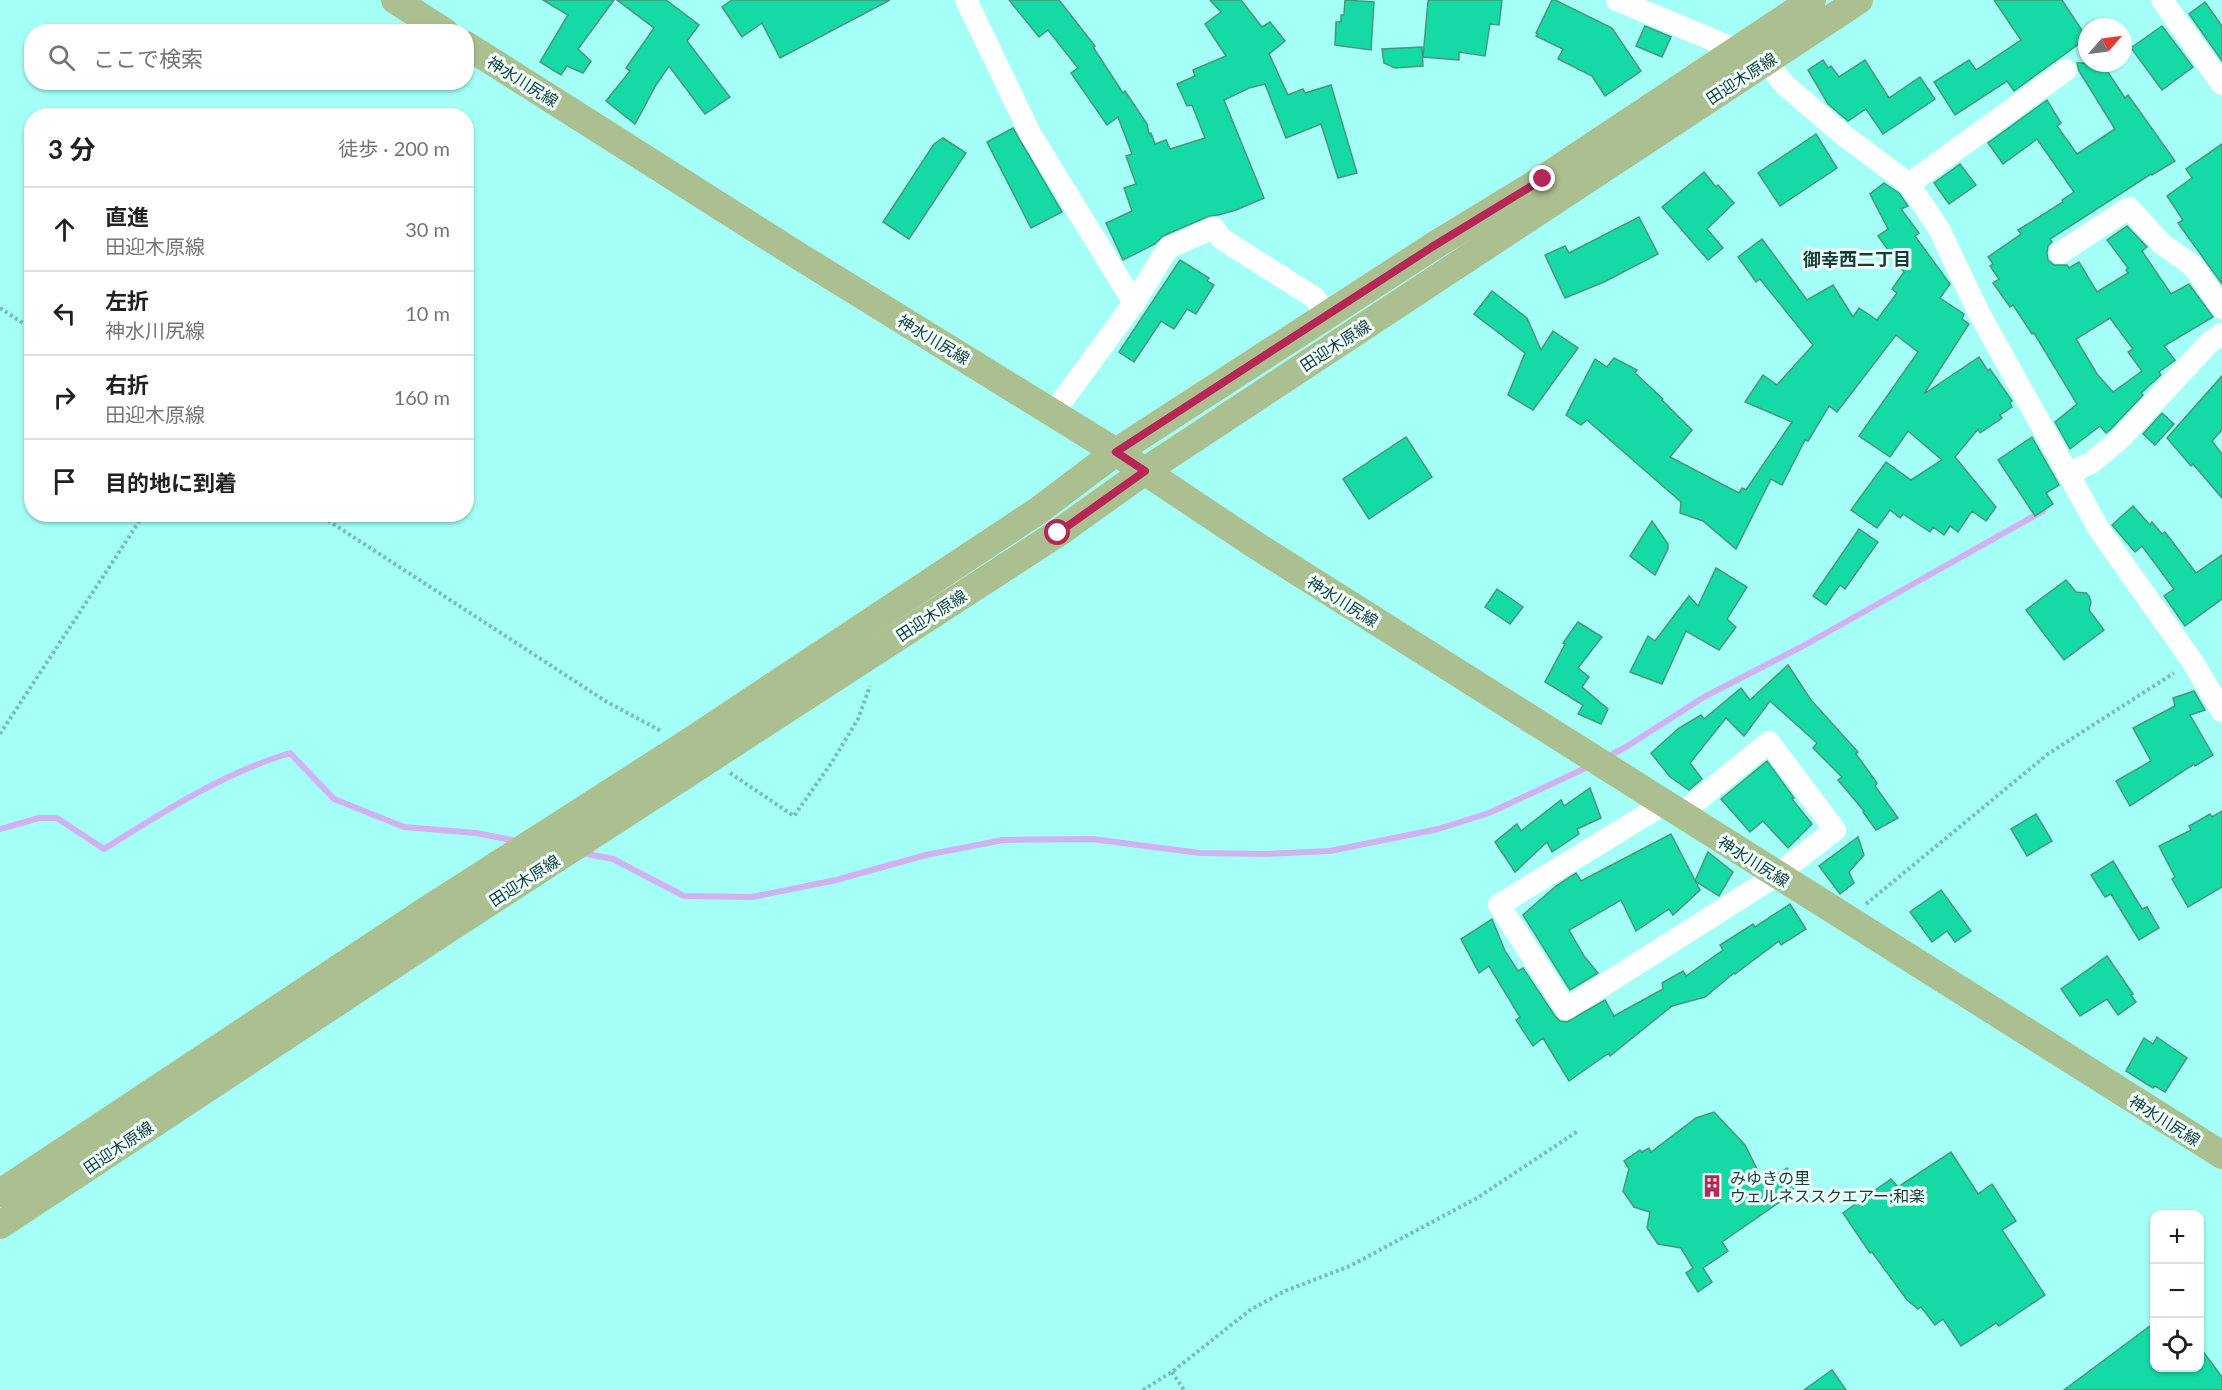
<!DOCTYPE html>
<html lang="ja">
<head>
<meta charset="utf-8">
<style>
	body { margin:0; font-family:Lato,"Noto Sans JP",sans-serif; background:#f6f6f6; color:#202124 }
	.controls { position:absolute; right:18px; bottom:18px; display:grid; overflow:hidden; border-radius:12px; box-shadow:0 2px 4px #0004 }
	.controls button { width:54px; height:54px; display:grid; place-items:center; padding:0; border:0; border-bottom:2px solid #e0e0e0; background:#fff; color:#202124; font:30px sans-serif }
	.compass { position:absolute; left:2078px; top:18px; width:54px; height:54px; border-radius:50%; background:#fff; box-shadow:0 2px 4px #0004; rotate:62deg }
	.stop { position:absolute; width:18px; height:18px; margin:-14px; border:4px solid #b72755; border-radius:50%; background:#fff }
	.stop.end { background:#b72755; border-color:#fff; box-shadow:0 2px 6px #0008 }
	.list { margin:0; padding:0; list-style:none }
	h2 { display:flex; justify-content:space-between; align-items:center; height:78px; margin:0; padding:0 24px; font-size:26px }
	h2 small { font-size:20px; font-weight:400; color:#757577 }
	.list li { display:grid; grid-template-columns:39px 1fr auto; gap:18px; align-items:center; box-sizing:border-box; height:84px; padding:0 24px; border-top:2px solid #e0e0e0 }
	.list b { display:block; font-size:22px; white-space:nowrap }
	.list p { margin:0; font-size:20px; white-space:nowrap; color:#757577 }
	.list em { font-size:20px; font-style:normal; color:#757577 }
	.icon { flex:none; width:33px; height:33px; fill:none; stroke:currentColor; stroke-width:2; stroke-linecap:round; stroke-linejoin:round }
	.map { position:relative; flex:none; width:2222px; height:1390px; overflow:hidden }
	.search { position:absolute; background:#fff; box-shadow:0 2px 4px #0004; left:24px; top:24px; width:450px; height:66px; display:flex; align-items:center; gap:15px; box-sizing:border-box; padding:0 21px; border-radius:24px; color:#757577; font-size:22px }
	.panel { position:absolute; background:#fff; box-shadow:0 2px 4px #0004; left:24px; top:108px; width:450px; height:414px; border-radius:24px }
	.map>svg:first-child { display:block }
</style>
</head>
<body>
<div class="map">
<svg width="2222" height="1390" viewBox="0 0 2222 1390">
	<rect width="100%" height="100%" fill="#a4fff6"/>
	<g fill="none" stroke-linecap="round" stroke-linejoin="round">
		<g stroke="#d1b1f1" stroke-width="6">
			<path d="M1607,757l19,-10 78,-50 99,-51 240,-135"/>
			<path d="M0,829l39,-11h18l47,31c59,-37 119,-76 186,-96l44,46 70,28 72,6 41,8"/>
			<path d="M583,853l30,6 71,37 68,1 84,-17 90,-25 77,-15 89,-1 108,14 65,1 65,-3 108,-22 51,-16 101,-47"/>
		</g>
	</g>
	<g fill="#15daa6" stroke="#4a967b" stroke-width="1.5" fill-rule="evenodd">
		<path d="M543,0h71l-36,49 13,12 -8,12 -16,-7 -6,9 -21,-13 28,-47z"/>
		<path d="M617,0h49l33,25 -12,16 43,56 -25,17 -36,-48 -13,19 -21,39 -29,-23 24,-30 -4,-3 28,-40z"/>
		<path d="M732,0h158l-110,58 -18,-35 -20,14 -20,-30z"/>
		<path d="M1009,0h50l36,46 -2,1 30,46 2,-2 22,33 2,10 2,-1 4,11 11,-4 4,9 35,-11 -13,-33 -5,1 -10,-22 18,-8 -2,-6 33,-14 -21,-32 16,-12 -11,-12h31l21,27 8,-5 15,19 -16,13 19,41 15,-6 2,4 26,-8 26,88 -19,5 -17,-54 -35,14 -21,-54 -16,4 -25,12 40,98 -28,12 -18,5 -9,1 -46,20 -8,8 -32,16 -17,-37 26,-12 -8,-23 12,-4 -10,-28 6,-2 -14,-37 -11,8 -36,-52 7,-5 -30,-38 -9,7z"/>
		<path d="M1345,0l29,2 -3,48 -36,-5 1,-23h5v-7h3z"/>
		<path d="M1430,0h72l-3,25 -9,-1 -5,32 -26,-4v8l-36,-3 5,-56z"/>
		<path d="M1552,0h3l57,28 29,43 -36,25 -13,-20 -34,-17 5,-10 -27,-13 2,-2 -2,-1z"/>
		<path d="M1994,0h68l25,38 -73,53 -7,-10 -52,34 -21,-33 35,-22 7,10 45,-30z"/>
		<path d="M2205,2l17,24v35l-33,-47z"/>
		<path d="M1645,26l26,11 -9,20 -26,-11z"/>
		<path d="M2162,26l31,41 -31,23 -31,-42z"/>
		<path d="M1422,47l1,19 -28,2 -11,-5 -2,-14z"/>
		<path d="M1823,60l5,8 3,-2 8,11 26,-17 24,38 31,-21 15,22 -52,35 -17,-25 -18,12 -20,-17 -20,-34z"/>
		<path d="M2077,63h25l23,35 3,-3 47,66 -23,14 -1,-1 -101,65 2,3 -4,4 -1,7 1,7 6,5h13l2,3 10,-6 18,30 31,-19 -2,-3 2,-2 -21,-28 20,-14 20,21 -5,4 29,43 18,-10 24,33 -49,29 11,14 -16,12 2,3 -20,18 2,2 -33,35 -4,3 -6,-7 -30,23 -15,-27 22,-18 -43,-71 -2,1 -19,-29 -3,2 -17,-24 6,-4 -9,-13 3,-2 -5,-7 33,-23 -3,-4 45,-28 -1,-2 12,-8 -37,-53 -34,25 -15,-21 59,-43 14,23 -4,3 20,28 38,-25 -36,-58zM2110,318l23,31 -5,3 14,19 -29,21 -16,-18 -21,-35z"/>
		<path d="M1013,128l49,84 -31,16 -44,-86z"/>
		<path d="M1816,134l21,34 -57,38 -22,-33z"/>
		<path d="M943,138l23,15 -57,86 -26,-17 51,-78z"/>
		<path d="M2222,144v140l-44,-61 5,-3 -16,-24 25,-18 -6,-9z"/>
		<path d="M1960,164l16,21 -27,19 -15,-21z"/>
		<path d="M1704,172l12,15 2,-2 16,18 -27,26 16,19 -15,12 -46,-53z"/>
		<path d="M1884,183l15,10 9,13 -7,3 18,24 -4,3 35,48 -10,14 24,16 -2,5 7,5 -45,70 55,-37 9,14 2,-2 22,32 -2,2 2,4 -12,8 2,3 -22,15 -2,-4 -23,28 41,50 -10,14 -14,-10 -14,21 -8,-6 -6,9 -11,-8 -3,5 -27,-18 -3,4 -10,-8 -13,18 -26,-18 35,-48 25,18 31,-20 -34,-29 -18,26 -31,-21 59,-84 -22,-17 -59,77 -8,-6 -21,35 -3,-1 -23,45 -11,-6 -35,70 -33,-28 -23,-8 1,-11 -94,-82 -6,5 -15,-10 29,-56 12,8 7,-9 23,12 -2,3 28,26 -1,1 30,30 -22,27 69,36 3,-5 4,2 46,-68 -47,-20 18,-27 14,10 36,-40 -53,-66 -4,3 -18,-25 24,-18 45,61 26,-15 20,32 6,-9 18,12 20,-27 -5,-4 12,-17 -26,-36 10,-7 -18,-35z"/>
		<path d="M1639,217l19,37 -54,28 -39,16 -20,-43 20,-9 4,7z"/>
		<path d="M1180,260l29,18 -2,3 7,4 -18,29 -9,-5 -13,20 -13,-8 -27,41 -15,-10z"/>
		<path d="M1492,291l35,27 14,32 12,-19 25,17 -45,62 -25,-15 17,-42 -51,-39z"/>
		<path d="M2222,376v54l-10,11 10,13v44l-29,-34 -2,2 -24,-28z"/>
		<path d="M2162,413l12,11 -19,21 -12,-11z"/>
		<path d="M1406,437l26,40 -63,42 -26,-40z"/>
		<path d="M2032,437l27,48 -13,8 7,11 -18,12 -37,-56z"/>
		<path d="M2133,506l17,19 2,-3 10,12 3,-2 31,41 26,-18v44l-37,27 -21,-30 10,-7 -32,-43 -7,6 -23,-27z"/>
		<path d="M1652,521l16,23v5l-13,26 -25,-19z"/>
		<path d="M1859,529l19,13 -33,47 -5,-4 -14,20 -13,-9z"/>
		<path d="M1716,568l31,19 -20,32 9,8 -17,23 -33,-19 -24,53 -32,-12 18,-36 7,5 34,-45 9,10z"/>
		<path d="M2066,580l10,12 10,1 3,3 2,6 -2,8 15,20 -40,30 -38,-50z"/>
		<path d="M1497,589l26,18 -13,17 -25,-17z"/>
		<path d="M1578,622l24,15 -24,31 11,9 -7,10 26,22 -7,15 -23,-10 5,-9 -38,-23 20,-38 -2,-1z"/>
		<path d="M1788,665l23,35 47,52 -2,2 21,29 -2,3 23,32 -22,12 -13,-18 1,-1 -26,-31 4,-3 -29,-29 4,-5 -47,-42 -26,35 -18,-18 -36,45 12,16 -13,11 -19,-13 -19,-24 28,-25 22,-13 3,4 37,-31 9,12z"/>
		<path d="M2194,691l11,19 -15,5 23,40 -18,11 -1,-2 -64,42 -14,-25 35,-20 -18,-33 42,-22 -2,-8z"/>
		<path d="M1767,761l27,37 -2,1 20,25 -24,24 -25,-27 -13,11 -29,-33z"/>
		<path d="M1590,788l11,30 -24,11 2,5 -27,18 -5,-10 -32,30 -20,-30 22,-18 4,7 40,-31 3,6z"/>
		<path d="M2222,811v76l-34,20 -16,-28 3,-2 -16,-31 32,-16 -2,-4 21,-12 2,3z"/>
		<path d="M2036,814l16,27 -25,15 -16,-27z"/>
		<path d="M1671,834l29,56 -27,25 -4,-6 -33,22 -15,-31 -52,30 15,26 14,17 -28,17 -47,-75 33,-29 20,-13 5,8z"/>
		<path d="M1858,837l6,18 -15,17 5,11 -14,11 -21,-28z"/>
		<path d="M1708,852l25,20 -14,24 -24,-15z"/>
		<path d="M2113,861l29,48 5,-2 12,21 -20,12 -28,-46 -6,3 -14,-22z"/>
		<path d="M1941,890l30,41 -16,11 -8,-11 -15,11 -22,-30z"/>
		<path d="M1790,904l16,25 -25,16 -2,-4 -44,33 -1,-1 -29,24 -33,9 -62,50 -1,-3 -40,28 -26,-43 -10,8 -17,-26 4,-3 -31,-51 -10,7 -18,-34 31,-20 13,32 13,20 5,-3 32,48 5,5 7,1 38,-22 9,16 49,-27 -1,-6 21,-12 3,5 37,-26 -3,-5 33,-21 2,3z"/>
		<path d="M2107,956l26,38 -2,1 5,7 -18,13 -11,-16 -27,17 -19,-27z"/>
		<path d="M2157,1037l30,21 -22,34 -10,-6 -2,2 -27,-17 18,-33 9,6z"/>
		<path d="M1714,1112l31,33 19,38 23,-15 13,20 -78,54 6,9 -25,17 9,14 -14,10 -12,-19 7,-5 -12,-20 -23,-4 -11,-16 3,-16 -16,-5 -11,-16 6,-22 -5,-8 16,-11 2,2 7,-4 2,4 45,-34z"/>
		<path d="M1951,1152l27,42 14,-10 24,37 -14,9 43,65 -46,31 -3,-3 -35,23 -18,-27 -8,6 -14,-18 -3,2 -11,-9 -35,-48 -2,1 -27,-40 48,-34 7,8z"/>
		<path d="M2154,1323v45h45v-22l23,31v13h-158z"/>
		<path d="M1832,1370l14,20h-42z"/>
	</g>
	<g fill="none" stroke-linecap="round" stroke-linejoin="round">
		<g stroke="#75bfb8" stroke-width="4" stroke-dasharray="3 3" stroke-linecap="butt">
			<path d="M0,308l32,21"/>
			<path d="M318,514l289,188 54,29"/>
			<path d="M0,734l144,-220"/>
			<path d="M730,773l64,43 38,-54 26,-43 12,-33"/>
			<path d="M1866,904l182,-150 126,-81"/>
			<path d="M1172,1372l12,18"/>
			<path d="M1143,1390l29,-18 78,-62 35,-19 65,-25 127,-68 101,-67"/>
		</g>
		<g stroke="#fff" stroke-width="22">
			<path d="M966,0l65,135 103,168"/>
			<path d="M1617,0l149,62 19,23 57,49 67,50 30,45 40,84 121,218 92,130 30,50"/>
			<path d="M2162,0l60,84"/>
			<path d="M1909,184l157,-114"/>
			<path d="M2060,253l69,-45 33,36 31,22 29,42"/>
			<path d="M1054,412l80,-109 34,-55 46,-20 8,11 93,59 11,19"/>
			<path d="M2069,473l22,-10 28,-23 91,-98 12,-8"/>
			<path d="M1664,804l-165,101 67,104 211,-134 58,-45 -66,-88 -88,72"/>
		</g>
		<g stroke="#acbf90" stroke-width="28">
			<path d="M395,0l50,32"/>
			<path d="M466,45l331,210 319,197 144,96 962,607"/>
			<path d="M0,1193l427,-283 259,-166 353,-234 77,-58 316,-205 111,-68 269,-179"/>
			<path d="M0,1225l448,-296 610,-396 87,-62 714,-471"/>
		</g>
	</g>
	<g fill="none" stroke-linecap="round" stroke-linejoin="round">
		<path stroke="#b72755" stroke-width="8" d="M1058,533l87,-62 -29,-19 316,-205 111,-68"/>
	</g>
	<defs>
		<g id="building-bare" transform="scale(1.8)"><path d="M-4-6H4V6H1V3H-1V6H-4ZM-2.5-4.3h1.7v1.8h-1.7ZM.8-4.3h1.7v1.8H.8ZM-2.5-1h1.7V.8h-1.7ZM.8-1h1.7V.8H.8Z" fill="#b72755" stroke="#ecfdfa" stroke-width="2.5" paint-order="stroke"/></g>
	</defs>
	<g fill-rule="evenodd">
		<use href="#building-bare" x="1712" y="1186"/>
	</g>
	<g text-anchor="middle" dominant-baseline="central" stroke-width="6" stroke-linejoin="round" paint-order="stroke">
		<g font-size="16" fill="#153c38" stroke="#ecfdfa">
			<text transform="translate(1741 78) rotate(-33)">田迎木原線</text>
			<text transform="translate(523 81) rotate(32)">神水川尻線</text>
			<text transform="translate(934 339) rotate(31)">神水川尻線</text>
			<text transform="translate(1335 345) rotate(-33)">田迎木原線</text>
			<text transform="translate(1343 601) rotate(32)">神水川尻線</text>
			<text transform="translate(931 615) rotate(-33)">田迎木原線</text>
			<text transform="translate(1754 861) rotate(32)">神水川尻線</text>
			<text transform="translate(524 880) rotate(-33)">田迎木原線</text>
			<text transform="translate(2165 1120) rotate(32)">神水川尻線</text>
			<text transform="translate(118 1147) rotate(-34)">田迎木原線</text>
		</g>
		<g font-size="16" fill="#153c38" stroke="#ecfdfa" text-anchor="start">
			<text x="1730" y="1177">みゆきの里<tspan x="1730" dy="18">ウェルネススクエアー;和楽</tspan></text>
		</g>
		<g font-size="18" font-weight="bold" fill="#153c38" stroke="#ecfdfa">
			<text x="1857" y="259">御幸西二丁目</text>
		</g>
	</g>
</svg>
<div class="controls">
<button>+</button>
<button>−</button>
<button><svg class="icon" aria-label="locate" viewBox="0 0 24 24"><circle cx="12" cy="12" r="6"/><path d="M12 2v4M12 18v4M2 12h4M18 12h4"/></svg></button>
</div>
<svg class="compass" viewBox="-18 -18 36 36"><path d="M0-13l5 13h-10z" fill="#e53935"/><path d="M0 13l5-13h-10z" fill="#757577"/></svg>
<div class="stop" style="left:1058px;top:533px"></div>
<div class="stop end" style="left:1543px;top:179px"></div>
<div class="search"><svg class="icon" aria-label="search" viewBox="0 0 24 24"><circle cx="10" cy="10" r="6"/><path d="M15 15l6 6"/></svg>ここで検索</div>
<section class="panel">
<h2>3 分<small>徒歩 · 200 m</small></h2>
<ul class="list">
<li><svg class="icon" aria-label="ahead" viewBox="0 0 24 24"><path d="M12 20V5M6 11l6-6 6 6"/></svg><div><b>直進</b><p>田迎木原線</p></div><em>30 m</em></li>
<li><svg class="icon" aria-label="left" viewBox="0 0 24 24"><path d="M17 20v-9H6M10 6l-5 5 5 5"/></svg><div><b>左折</b><p>神水川尻線</p></div><em>10 m</em></li>
<li><svg class="icon" aria-label="right" viewBox="0 0 24 24"><path d="M7 20v-9h11M14 6l5 5-5 5"/></svg><div><b>右折</b><p>田迎木原線</p></div><em>160 m</em></li>
<li><svg class="icon" aria-label="arrive" viewBox="0 0 24 24"><path d="M6 21V4h12l-3 4 3 4H6"/></svg><div><b>目的地に到着</b></div></li>
</ul>
</section>
</div>
</body>
</html>
